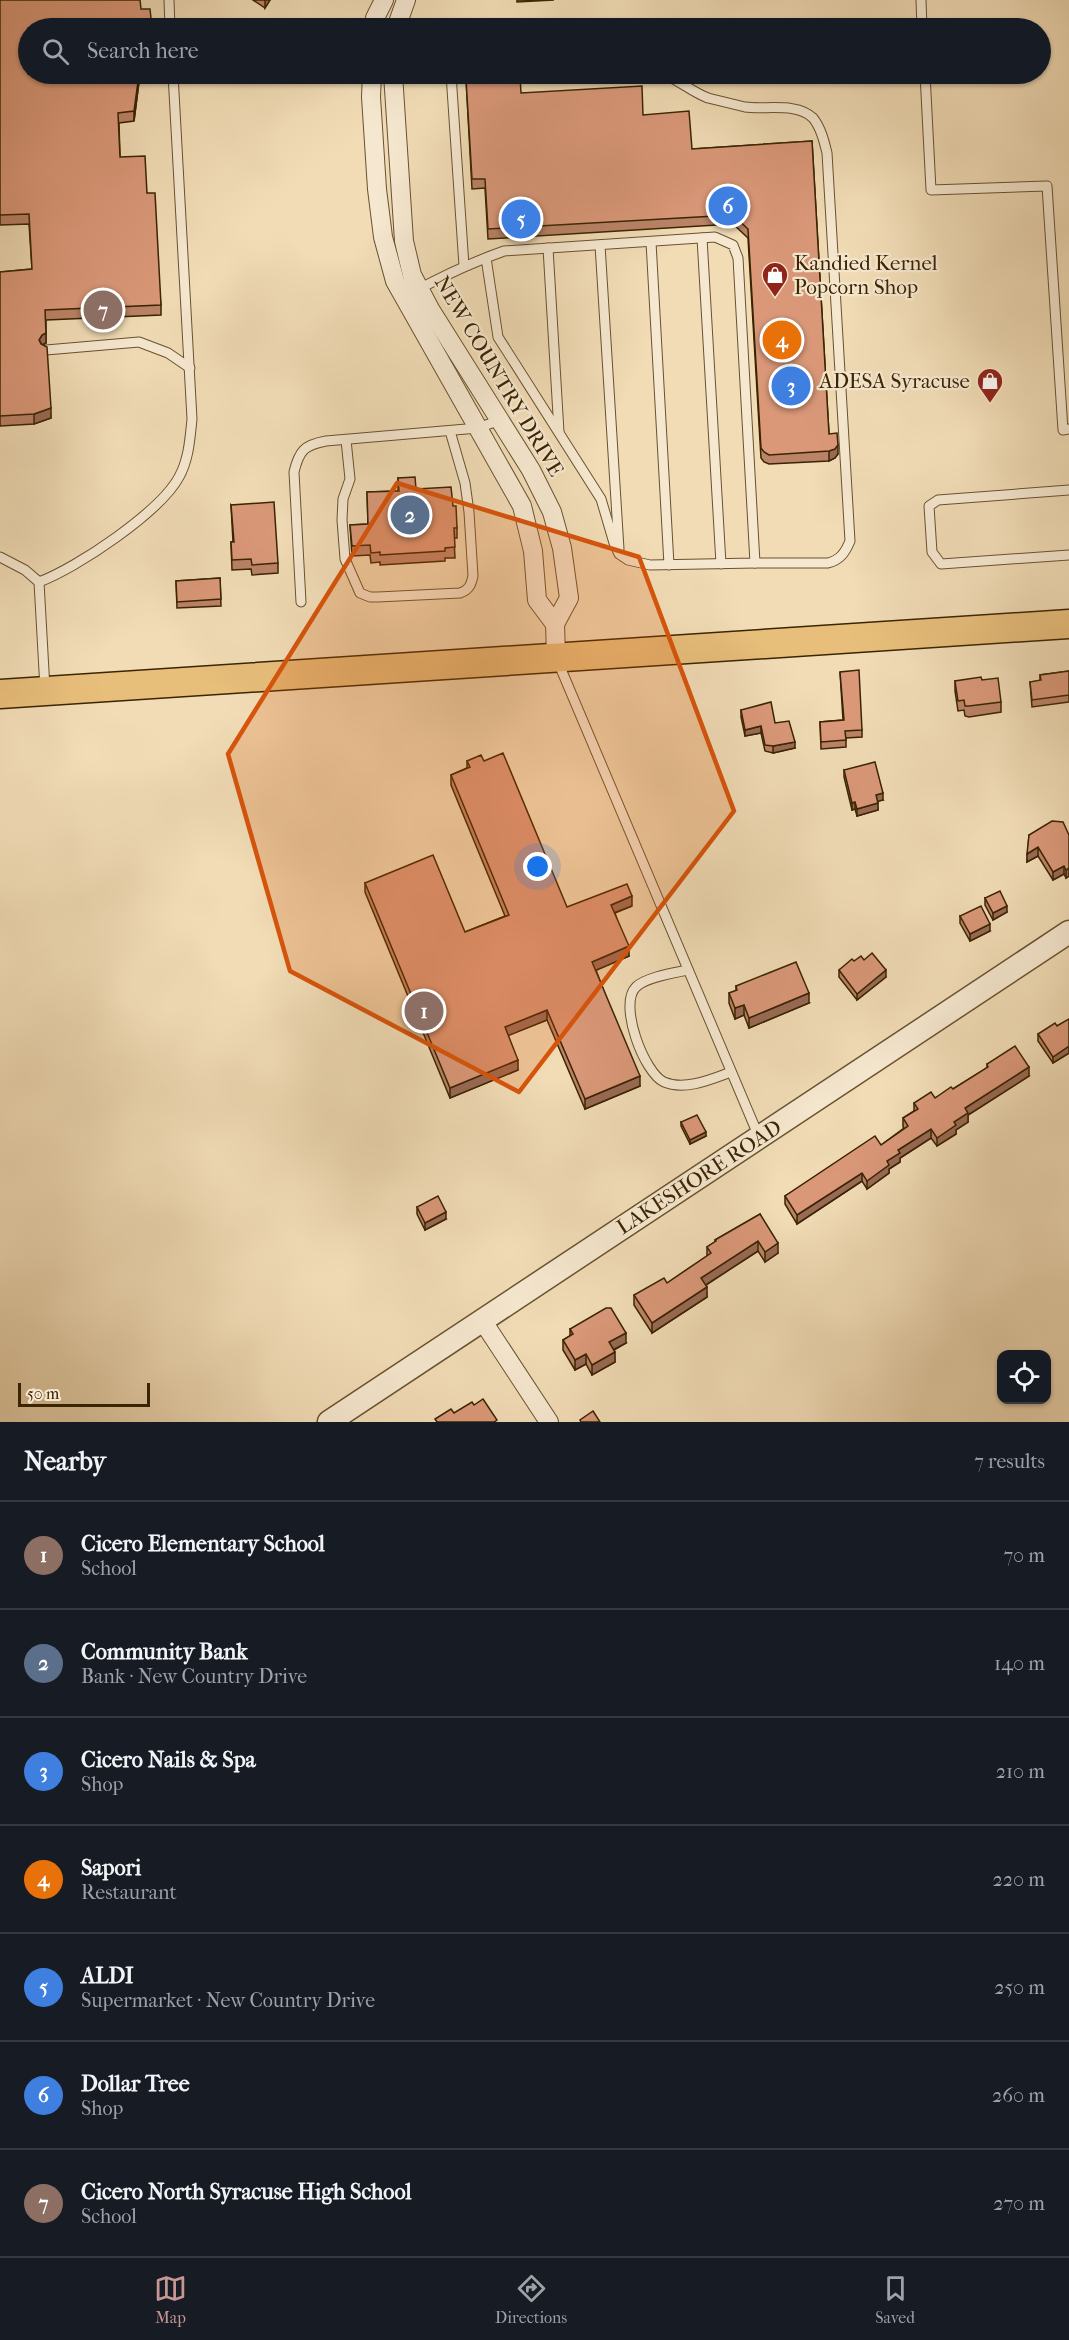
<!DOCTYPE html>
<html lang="en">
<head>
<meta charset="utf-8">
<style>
	body { margin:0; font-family:"IM FELL French Canon",serif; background:#242831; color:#f1f3f6 }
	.controls { position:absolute; right:18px; bottom:18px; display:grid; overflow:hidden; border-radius:12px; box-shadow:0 2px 4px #0004 }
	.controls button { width:54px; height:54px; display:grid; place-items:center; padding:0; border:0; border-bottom:2px solid #363941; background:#171b24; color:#f1f3f6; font:30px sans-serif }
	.scale { position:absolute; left:18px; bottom:15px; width:132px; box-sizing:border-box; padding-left:6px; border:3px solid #3a2402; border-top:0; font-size:16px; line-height:21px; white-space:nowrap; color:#3a2402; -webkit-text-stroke:4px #f6e8d0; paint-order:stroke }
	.you { position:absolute; left:538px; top:867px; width:21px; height:21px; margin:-15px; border:4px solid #fff; border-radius:50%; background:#1a73e8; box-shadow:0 0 0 9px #1a73e833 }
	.badge { display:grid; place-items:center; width:39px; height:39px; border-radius:50%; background:#c59692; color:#fff; font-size:20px; font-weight:700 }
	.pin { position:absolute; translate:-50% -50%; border:3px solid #fff; box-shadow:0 2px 6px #0006 }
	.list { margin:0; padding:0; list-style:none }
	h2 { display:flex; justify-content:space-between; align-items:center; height:78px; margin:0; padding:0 24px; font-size:26px }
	h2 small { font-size:20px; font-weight:400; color:#9ea1a6 }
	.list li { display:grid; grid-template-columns:39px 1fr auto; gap:18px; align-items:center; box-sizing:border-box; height:108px; padding:0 24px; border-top:2px solid #363941 }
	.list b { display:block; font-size:22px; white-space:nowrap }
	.list p { margin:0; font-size:20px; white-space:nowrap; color:#9ea1a6 }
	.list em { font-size:20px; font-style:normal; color:#9ea1a6 }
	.icon { flex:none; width:33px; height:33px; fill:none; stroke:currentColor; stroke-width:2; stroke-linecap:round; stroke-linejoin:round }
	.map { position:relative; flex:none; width:1069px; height:1422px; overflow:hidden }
	.search { position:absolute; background:#171b24; box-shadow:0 2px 4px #0004; left:18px; right:18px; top:18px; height:66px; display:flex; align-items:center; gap:15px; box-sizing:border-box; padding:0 21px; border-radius:33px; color:#9ea1a6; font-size:22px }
	.sheet { height:834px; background:#171b24 }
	nav { display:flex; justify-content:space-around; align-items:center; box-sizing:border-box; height:84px; border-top:2px solid #363941; background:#171b24; font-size:16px; color:#9ea1a6 }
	nav a { display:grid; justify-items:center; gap:3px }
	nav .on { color:#c59692 }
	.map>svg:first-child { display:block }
</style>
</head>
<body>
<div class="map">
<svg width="1069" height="1422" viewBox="0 0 1069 1422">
	<rect width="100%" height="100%" fill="#f1dcb6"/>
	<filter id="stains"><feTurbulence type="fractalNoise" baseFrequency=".00333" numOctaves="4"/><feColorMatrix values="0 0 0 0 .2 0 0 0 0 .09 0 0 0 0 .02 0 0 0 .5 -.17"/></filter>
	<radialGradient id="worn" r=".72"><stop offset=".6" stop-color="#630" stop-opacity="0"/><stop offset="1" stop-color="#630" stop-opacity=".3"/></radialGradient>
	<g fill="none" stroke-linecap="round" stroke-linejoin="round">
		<g stroke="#68522f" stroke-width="11">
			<g id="service">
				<path d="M169,0l1,28"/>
				<path d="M921,0l1,28"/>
				<path d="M451,74l13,192"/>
				<path d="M663,74c16,6 29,18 45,24 12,3 25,6 37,9 20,3 52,-5 68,11 8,10 11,23 14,35l23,388c-5,12 -10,19 -22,22h-73"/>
				<path d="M925,74l6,116 116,-4 16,244 6,-1"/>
				<path d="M702,238l19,326"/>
				<path d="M651,242l18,323"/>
				<path d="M600,245l19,304"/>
				<path d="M548,248l11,184"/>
				<path d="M417,290c28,-15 56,-28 87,-39l211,-14 18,8 5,13 17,305 -105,2 -22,-5 -9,-6 -5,-11 -13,-44 -103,-162 -12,-79"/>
				<path d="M46,350l93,-8 29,11 22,15"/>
				<path d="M346,440l4,39 -7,20 -1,21 3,39 15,34 10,4h8l82,-4c9,-3 11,-8 13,-17l-4,-64 -4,-29 -15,-52"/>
				<path d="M1069,490l-131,10 -9,6 3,46 9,12 128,-9"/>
				<path d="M0,557l25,13 14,12"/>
				<path d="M301,602l-7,-130c5,-21 10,-27 32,-31l152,-13 22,-8"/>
				<path d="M558,662l201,475"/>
				<path d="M45,689l-6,-107c38,-14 121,-70 140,-105 10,-18 11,-39 13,-58l-19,-345"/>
				<path d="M688,970c-14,3 -42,7 -52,17 -18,17 8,86 28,95 21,9 48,-3 67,-10"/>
			</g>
		</g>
		<g stroke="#68522f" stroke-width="20">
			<g id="minor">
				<path d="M374,28l1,-10 9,-18"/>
				<path d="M396,28l10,-28"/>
				<path d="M372,74l-1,23 6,92 6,48 12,44 127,225 11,45 4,49 18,24"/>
				<path d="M393,74l11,167 8,34 18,34 101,161 21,42 10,36 7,50 -14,26 1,32"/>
				<path d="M482,1320l67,102"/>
			</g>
		</g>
		<g stroke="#68522f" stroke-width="25">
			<path id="tertiary" d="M329,1422l740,-490"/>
		</g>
		<g stroke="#3a2402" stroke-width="31">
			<path id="primary" d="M0,694l1069,-70"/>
		</g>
		<use href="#service" stroke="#f6e8d0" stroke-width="9"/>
		<use href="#minor" stroke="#f6e8d0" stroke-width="18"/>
		<use href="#tertiary" stroke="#f6e8d0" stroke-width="22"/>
		<use href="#primary" stroke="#e8be7b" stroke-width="28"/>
	</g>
	<g fill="#bb8368" stroke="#3a2402" stroke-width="1.5">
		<path d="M0,0l28,28 112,46 -6,47 -15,2 1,34 27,36 14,112v10l-115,5v23l-4,2 9,73 -17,6 -34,2v-154l32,-3 -3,-45 -29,1z"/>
		<path d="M253,0h17l-5,8z"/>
		<path d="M517,0h37l-37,2z"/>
		<path d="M466,79l55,14 122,22 49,34 120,-8 17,293 9,20 -3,4 -6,3 -60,3 -5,-2 -3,-4 -13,-220 -15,-14 -245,15 -3,-51 -13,1z"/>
		<path d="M398,478l18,11 37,17 4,22v10h-3l1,20h-10v3l-65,4v-3l-9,1 -1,-8 -18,1 -2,-31 18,-1 -1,-32 31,-1z"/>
		<path d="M231,505l47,58v10l-26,2 -1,-6 -19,1 -1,-28h2z"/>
		<path d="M220,578l1,28 -44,2 -1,-27z"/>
		<path d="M1069,671v31l-37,5 -2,-25 10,-1v-6z"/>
		<path d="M840,672l22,58v7l-16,1v9l-25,2 -1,-27 23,-2z"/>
		<path d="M982,680l19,22v10l-32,5 -4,-1 -1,-6 -6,1 -3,-20v-10z"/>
		<path d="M741,710l34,13 20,25 -22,5 -8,-2 -4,-18 -16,3 -4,-19z"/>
		<path d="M467,761h17l83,146 65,-1 -17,7 14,43 -33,14 44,116 -55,23 -38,-89 -39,15 10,35 -68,28 -85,-206v-9l100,49 40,-16 -54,-131v-10l16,-7z"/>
		<path d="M844,770l39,30 -6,1 1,9 -21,6 -2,-7 -3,1 -8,-33z"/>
		<path d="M1029,835h40v41l-3,2 -2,-4 -11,6 -15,-24 -11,6z"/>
		<path d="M985,898l22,14 -14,8 -8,-15z"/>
		<path d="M960,916l30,15 -20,10 -10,-18z"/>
		<path d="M864,960l22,17 -29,23 -18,-23v-7l15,-9z"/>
		<path d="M736,986l73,17 -60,25 -5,-13 -9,4 -6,-16v-10l7,-2z"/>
		<path d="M1069,1019v34l-16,10 -15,-22v-7l19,-8z"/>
		<path d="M987,1064l42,12 -61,39v7l-12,8v4l-19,12 -6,-8 -31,20v4l-11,7v4l-22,16 -5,-8 -65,43 -12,-20v-8l96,-51 23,-17 -1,-1v-9l11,-7v-8l21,-5 18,-9 34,-21z"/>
		<path d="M681,1122l25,14 -16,8 -9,-18z"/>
		<path d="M417,1207l29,12 -21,11 -8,-16z"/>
		<path d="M760,1214l18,39 -13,9 -7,-11 -52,34 1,12 -55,36 -18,-28v-10l33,-12 40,-27v-9l8,-5v-2z"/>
		<path d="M570,1329l56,14 -12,7 1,12 -23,13 -6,-11 -11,6 -12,-20v-10l7,-4z"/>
	</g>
	<g fill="#996a55" stroke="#3a2402" stroke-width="1.5">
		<path d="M265,0h5l-5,8z"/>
		<path d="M139,74h1l-6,47v-10z"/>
		<path d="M46,333v10l-4,2 -3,-5 3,-5z"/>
		<path d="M51,408v10l-17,6v-10z"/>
		<path d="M838,445v9l-3,4 -6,3v-10z"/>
		<path d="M761,726v7l-16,3v-6z"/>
		<path d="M795,742v6l-22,5v-7z"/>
		<path d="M883,793v7l-7,2v-7z"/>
		<path d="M855,802v7l-3,1v-7z"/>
		<path d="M878,803v7l-21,6v-7z"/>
		<path d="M1038,847v9l-11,6v-8z"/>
		<path d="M1064,866v8l-11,6v-8z"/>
		<path d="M1069,868v8l-3,2v-8z"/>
		<path d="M632,896v10l-21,8v-9z"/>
		<path d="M1007,906v6l-14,8v-7z"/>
		<path d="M990,924v7l-20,10v-7z"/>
		<path d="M629,946v10l-37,16v-10z"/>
		<path d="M886,970v7l-29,23v-6z"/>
		<path d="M809,993v10l-60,25v-10z"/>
		<path d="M744,1005v10l-9,4v-11z"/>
		<path d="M547,1010v10l-42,17v-10z"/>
		<path d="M1069,1046v7l-16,10v-6z"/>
		<path d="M518,1060v10l-68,28v-10z"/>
		<path d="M1029,1067v9l-61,39v7l-12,8v4l-19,12v-8l28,-30z"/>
		<path d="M640,1076v10l-55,23v-10z"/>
		<path d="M931,1129v9l-31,20v4l-11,7v4l-22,16v-8l31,-31z"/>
		<path d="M706,1132v4l-16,8v-4z"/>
		<path d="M862,1173v8l-65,43v-9z"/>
		<path d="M446,1212v7l-21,11v-7z"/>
		<path d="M758,1241v10l-57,37v-10z"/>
		<path d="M778,1243v10l-13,9v-10z"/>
		<path d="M707,1287v10l-55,36v-10z"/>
		<path d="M626,1333v10l-17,9v-10z"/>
		<path d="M615,1352v10l-23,13v-10z"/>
		<path d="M586,1354v10l-11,6v-10z"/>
	</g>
	<g fill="#da9879" stroke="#3a2402" stroke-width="1.5">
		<path d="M0,0h140l1,9h9l2,19h-124v46h111l-5,37 -16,2 2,44 25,-1 2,37h8l6,112 -116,5 1,23 -4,2 -3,5 2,4 6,3 4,61 -17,6 -34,2v-144l32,-3 -3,-55 -29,1z"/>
		<path d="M520,76l1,17 121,-7 1,29 46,-4 3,38 120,-8 17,293 8,-1 1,12 -3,4 -6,2 -60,4 -5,-3 -3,-4 -13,-219 -15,-14 -245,14 -3,-50h-13l-6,-100z"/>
		<path d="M415,477l1,12 35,-2 2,19h3l1,22h-3l1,19 -10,1v3l-65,4v-3l-9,1 -1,-8 -18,1 -2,-21 18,-1 -1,-32 32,-1 -1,-13z"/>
		<path d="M274,502l4,61 -26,2 -1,-6 -19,1 -1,-18h3l-3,-37z"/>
		<path d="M220,578l1,21 -44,3 -1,-21z"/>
		<path d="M859,670l3,60 -17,1 1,9 -25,2 -1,-20 24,-2 -4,-48z"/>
		<path d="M1069,671v24l-37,5 -2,-18 11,-2 -1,-5z"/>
		<path d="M981,677l1,3 16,-2 3,24 -32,4h-4l-1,-6 -6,1 -3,-20z"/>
		<path d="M771,702l4,21 14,-2 6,21 -22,4 -8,-1 -4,-19 -16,4 -4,-20z"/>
		<path d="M503,753l64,154 60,-23 5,12 -21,9 18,41 -37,16 48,114 -55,23 -38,-89 -42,17 13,33 -68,28 -85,-205 68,-28 32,77 44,-17 -58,-140 19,-8 -3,-6 14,-6 3,6z"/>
		<path d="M875,762l8,31 -7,2 2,8 -21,6 -2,-7 -3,1 -8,-33z"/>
		<path d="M1052,821l11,1 6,13v33l-3,2 -2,-4 -11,6 -15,-25 -11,7 2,-19z"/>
		<path d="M1000,891l7,15 -14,7 -8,-15z"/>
		<path d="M981,906l9,18 -20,10 -10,-18z"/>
		<path d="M872,953l14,17 -29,24 -18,-24 13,-11 2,2 7,-5 3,4z"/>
		<path d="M796,962l13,31 -60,25 -5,-13 -9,3 -6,-15 8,-3 -1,-4z"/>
		<path d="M1069,1019v27l-16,11 -15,-23 17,-11 2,3z"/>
		<path d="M1015,1046l14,21 -64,41 3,5 -14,9 2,3 -19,13 -6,-9 -33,21 2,3 -13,8 2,4 -22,16 -5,-8 -65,42 -12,-19 90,-60 6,9 27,-19 -5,-8 15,-9 -4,-6 17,-11 4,6 16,-11 2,2 35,-22 -1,-3z"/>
		<path d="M697,1115l9,17 -16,8 -9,-18z"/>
		<path d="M438,1196l8,16 -21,11 -8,-16z"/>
		<path d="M760,1214l18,29 -13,9 -7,-11 -57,37 6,9 -55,36 -18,-28 30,-17 3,5 44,-30 -4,-6 9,-6 -1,-1z"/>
		<path d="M606,1308h5l15,25 -17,9 6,10 -23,13 -6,-11 -11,6 -12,-20 10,-6 -3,-5z"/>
		<path d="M483,1399l14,21 -3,2h-57l-2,-3 16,-10 3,4 18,-11 2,3z"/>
		<path d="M593,1411l7,11h-19l-1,-2z"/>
	</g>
	<path fill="#d7540b" fill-opacity="0.2" stroke="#d7540b" stroke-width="4.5" stroke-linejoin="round" d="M397,483l242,74 95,254 -215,281 -229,-121 -62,-217z"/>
	<defs>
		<g id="shop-pin" transform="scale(1.35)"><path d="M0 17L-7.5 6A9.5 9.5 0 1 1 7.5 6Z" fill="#8f2418" stroke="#f6e8d0"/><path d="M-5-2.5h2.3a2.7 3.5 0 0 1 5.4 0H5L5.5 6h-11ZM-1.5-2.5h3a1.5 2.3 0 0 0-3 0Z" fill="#fff"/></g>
	</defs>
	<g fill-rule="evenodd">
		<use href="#shop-pin" x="775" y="275"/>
		<use href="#shop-pin" x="990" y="381"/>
	</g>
	<g text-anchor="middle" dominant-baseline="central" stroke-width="4.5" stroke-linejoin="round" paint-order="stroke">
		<g font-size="21" fill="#3a2402" stroke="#f6e8d0" text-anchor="start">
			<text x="794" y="263">Kandied Kernel<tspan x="794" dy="24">Popcorn Shop</tspan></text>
			<text x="970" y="381" text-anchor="end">ADESA Syracuse</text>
		</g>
		<g font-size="21" fill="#3a2402" stroke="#f6e8d0">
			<text transform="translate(499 376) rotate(59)">NEW COUNTRY DRIVE</text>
			<text transform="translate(699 1177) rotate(-33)">LAKESHORE ROAD</text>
		</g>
	</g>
	<rect width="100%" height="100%" filter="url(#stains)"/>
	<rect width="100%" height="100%" fill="url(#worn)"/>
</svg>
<div class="controls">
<button><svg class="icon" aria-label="locate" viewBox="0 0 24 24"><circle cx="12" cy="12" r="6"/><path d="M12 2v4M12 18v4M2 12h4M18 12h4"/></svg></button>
</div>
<div class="scale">50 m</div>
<div class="you"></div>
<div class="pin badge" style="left:424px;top:1011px;background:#8d6e63">1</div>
<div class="pin badge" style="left:410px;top:515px;background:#5c6f8a">2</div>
<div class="pin badge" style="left:791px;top:386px;background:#3f7fe0">3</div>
<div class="pin badge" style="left:782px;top:340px;background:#e8710a">4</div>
<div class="pin badge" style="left:521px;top:219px;background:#3f7fe0">5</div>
<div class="pin badge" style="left:728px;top:206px;background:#3f7fe0">6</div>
<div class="pin badge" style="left:103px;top:310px;background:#8d6e63">7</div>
<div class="search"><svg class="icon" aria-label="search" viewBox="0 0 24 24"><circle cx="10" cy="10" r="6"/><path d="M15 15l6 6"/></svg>Search here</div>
</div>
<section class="sheet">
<h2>Nearby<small>7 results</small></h2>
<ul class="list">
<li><span class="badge" style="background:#8d6e63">1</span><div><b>Cicero Elementary School</b><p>School</p></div><em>70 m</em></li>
<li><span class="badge" style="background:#5c6f8a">2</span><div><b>Community Bank</b><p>Bank · New Country Drive</p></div><em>140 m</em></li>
<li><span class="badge" style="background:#3f7fe0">3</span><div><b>Cicero Nails &amp; Spa</b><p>Shop</p></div><em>210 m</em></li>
<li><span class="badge" style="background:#e8710a">4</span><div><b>Sapori</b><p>Restaurant</p></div><em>220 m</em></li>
<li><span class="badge" style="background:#3f7fe0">5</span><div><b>ALDI</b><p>Supermarket · New Country Drive</p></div><em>250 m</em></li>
<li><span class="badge" style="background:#3f7fe0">6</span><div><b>Dollar Tree</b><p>Shop</p></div><em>260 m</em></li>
<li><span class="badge" style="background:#8d6e63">7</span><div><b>Cicero North Syracuse High School</b><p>School</p></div><em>270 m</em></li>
</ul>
</section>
<nav>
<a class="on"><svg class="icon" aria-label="map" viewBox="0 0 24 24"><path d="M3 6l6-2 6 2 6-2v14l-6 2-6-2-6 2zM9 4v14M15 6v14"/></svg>Map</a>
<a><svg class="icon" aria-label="directions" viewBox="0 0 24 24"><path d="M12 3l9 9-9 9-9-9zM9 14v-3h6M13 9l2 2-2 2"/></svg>Directions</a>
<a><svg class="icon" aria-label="saved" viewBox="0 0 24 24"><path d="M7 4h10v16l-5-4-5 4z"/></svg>Saved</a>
</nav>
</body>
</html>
